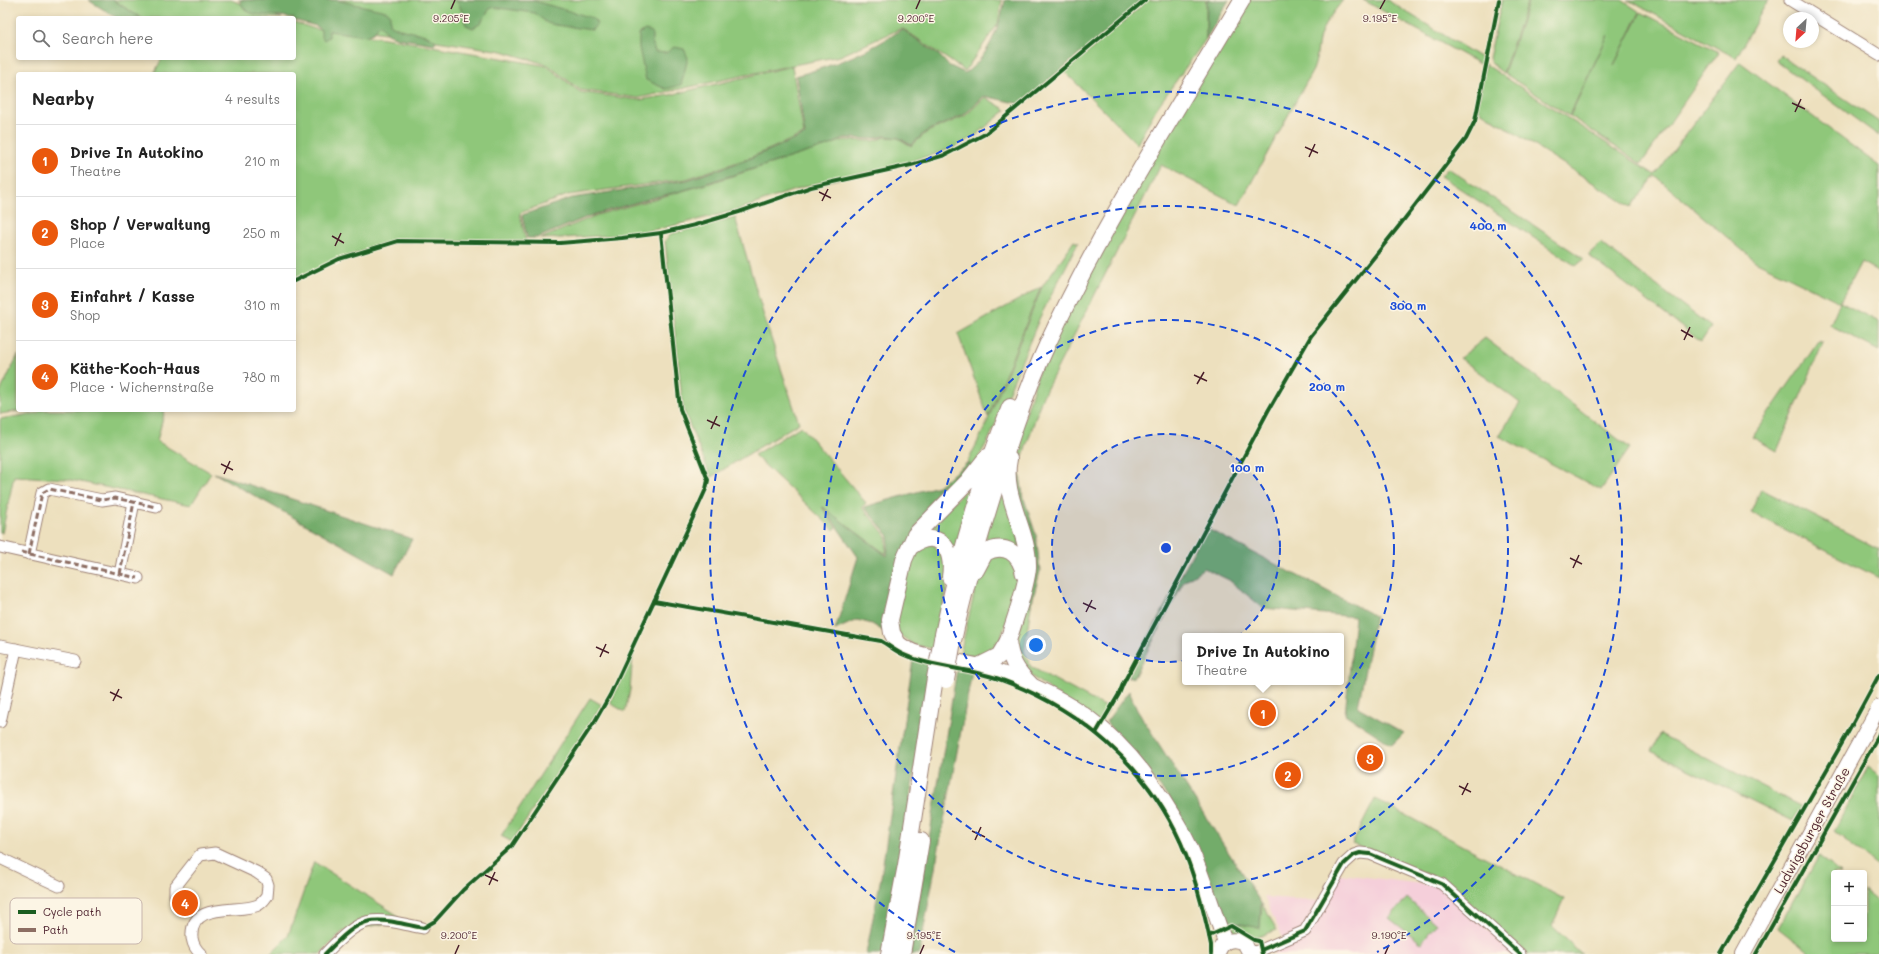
<!DOCTYPE html>
<html lang="en">
<head>
<meta charset="utf-8">
<style>
	body { margin:0; font-family:Mali,sans-serif; background:#f2f2f2; color:#222 }
	.controls { position:absolute; right:12px; bottom:12px; display:grid; overflow:hidden; border-radius:4px; box-shadow:0 2px 6px #0003 }
	.controls button { width:36px; height:36px; display:grid; place-items:center; padding:0; border:0; border-bottom:1px solid #e0e0e0; background:#fff; color:#222; font:20px sans-serif }
	.compass { position:absolute; left:1783px; top:12px; width:36px; height:36px; border-radius:50%; background:#fff; box-shadow:0 2px 6px #0003; rotate:206deg }
	.you { position:absolute; left:1036px; top:645px; width:14px; height:14px; margin:-10px; border:3px solid #fff; border-radius:50%; background:#1a73e8; box-shadow:0 0 0 6px #1a73e833 }
	.badge { display:grid; place-items:center; width:26px; height:26px; border-radius:50%; background:#ea580c; color:#fff; font-size:13px; font-weight:700 }
	.pin { position:absolute; translate:-50% -50%; border:2px solid #fff; box-shadow:0 1px 4px #0006 }
	.popup { position:absolute; left:1182px; top:633px; width:162px; height:52px; box-sizing:border-box; display:grid; place-content:center; border-radius:4px; background:#fff; filter:drop-shadow(0 1px 3px #0005); font-size:13px; white-space:nowrap; color:#767676 }
	.popup b { font-size:15px; color:#222 }
	.popup::after { content:''; position:absolute; left:50%; top:100%; margin-left:-8px; border:8px solid transparent; border-top-color:#fff }
	.list { margin:0; padding:0; list-style:none }
	h2 { display:flex; justify-content:space-between; align-items:center; height:52px; margin:0; padding:0 16px; font-size:17px }
	h2 small { font-size:13px; font-weight:400; color:#767676 }
	.list li { display:grid; grid-template-columns:26px 1fr auto; gap:12px; align-items:center; box-sizing:border-box; height:72px; padding:0 16px; border-top:1px solid #e0e0e0 }
	.list b { display:block; font-size:15px; white-space:nowrap }
	.list p { margin:0; font-size:13px; white-space:nowrap; color:#767676 }
	.list em { font-size:13px; font-style:normal; color:#767676 }
	.icon { flex:none; width:22px; height:22px; fill:none; stroke:currentColor; stroke-width:2; stroke-linecap:round; stroke-linejoin:round }
	.map { position:relative; flex:none; width:1879px; height:954px; overflow:hidden }
	.search { position:absolute; background:#fff; box-shadow:0 2px 6px #0003; left:16px; top:16px; width:280px; height:44px; display:flex; align-items:center; gap:10px; box-sizing:border-box; padding:0 14px; border-radius:4px; color:#767676; font-size:15px }
	.panel { position:absolute; background:#fff; box-shadow:0 2px 6px #0003; left:16px; top:72px; width:280px; height:340px; border-radius:4px }
	.map>svg:first-child { display:block }
</style>
</head>
<body>
<div class="map">
<svg width="1879" height="954" viewBox="0 0 1879 954">
	<rect width="100%" height="100%" fill="#fcf5e5"/>
	<filter id="ink" filterUnits="userSpaceOnUse"><feTurbulence type="fractalNoise" baseFrequency=".025" numOctaves="2"/><feDisplacementMap in="SourceGraphic" scale="8" xChannelSelector="R" yChannelSelector="G"/><feConvolveMatrix kernelMatrix="1 2 1 2 8 2 1 2 1" color-interpolation-filters="sRGB"/></filter>
	<filter id="wash" filterUnits="userSpaceOnUse"><feTurbulence type="fractalNoise" baseFrequency=".012" numOctaves="4" result="noise"/><feDisplacementMap in="SourceGraphic" scale="16" xChannelSelector="R" yChannelSelector="G"/><feGaussianBlur stdDeviation="0.9" result="paint"/><feColorMatrix in="noise" values="0 0 0 0 0 0 0 0 0 0 0 0 0 0 0 0 0 1.4 0 .05"/><feComposite in="paint" operator="in"/></filter>
	<g filter="url(#wash)">
		<rect width="100%" height="100%" fill="#ede0be"/>
		<path fill="#f5cfda" d="M1333,873l107,13 75,68h-242l11,-13 -20,-44 55,4z"/>
		<g fill="#8fc77a" stroke="#6c7352">
			<path d="M113,0h118l51,18h-141z"/>
			<path d="M238,0h764l-4,24 -33,47 -63,-43 -62,28 -47,9 -155,33 -58,-8 -32,-25 -46,-14 -202,-31z"/>
			<path d="M1148,0h58v39l-50,70 -19,35 -72,-72z"/>
			<path d="M1242,0h101c-9,12 -21,25 -24,40 -2,11 -2,20 -6,30l-74,135 -78,-40 -119,233 -23,70 -11,4 39,-128z"/>
			<path d="M1363,0h24l96,59v7z"/>
			<path d="M1502,0h26l-25,73 -9,-7 -5,-8z"/>
			<path d="M1529,0h93l18,12 -26,53 27,-53 78,40 -78,112 -71,-48 38,-81 -39,81 -65,-43z"/>
			<path d="M1628,0h140l-32,58z"/>
			<path d="M294,22l21,7 70,9 162,28 33,26 59,8 31,-5 122,-29 12,68 -57,25 -61,20 -118,16 -48,18 6,29 -129,-1 -58,18 -45,22v-207h-140l8,-16h132z"/>
			<path d="M1780,55l99,67v14l-103,-75z"/>
			<path d="M1740,62l139,104v106l-18,-10 -21,40 39,20v29l-49,-26 10,-23 -85,-41 -100,-85 -24,31 -154,-98 8,-45 170,111z"/>
			<path d="M985,97l21,13 -31,26 -24,13 -55,17 -90,20 -68,24 -74,18 -41,7 -83,4 57,-24 110,-31 138,-44 28,1 12,-4 13,1 13,8 16,-14 38,-16z"/>
			<path d="M1448,168l136,91 -8,7 -135,-90z"/>
			<path d="M735,217l30,103 34,103 -88,54 -28,-68 -18,-168 5,-7z"/>
			<path d="M1074,241l4,2 -38,74 -50,120 -17,31 -6,-5 18,-36 57,-140z"/>
			<path d="M1601,243l110,84 -10,15 -113,-87z"/>
			<path d="M1041,287l-53,130 -30,-83z"/>
			<path d="M1485,338l145,110 -29,42 -102,-54 21,-33 -60,-45z"/>
			<path d="M1819,341l4,2 -46,108 -25,-14z"/>
			<path d="M18,355v55h7l-25,4v-22z"/>
			<path d="M41,410h124l-8,31 54,32 -20,32 -125,-26 -52,-3 -12,57 -2,-1v-113l37,-6z"/>
			<path d="M801,426l65,77 -4,4 25,30 -1,17 -64,-47 14,21 -2,2 -80,-75z"/>
			<path d="M1004,471l18,81 -36,-4v-17z"/>
			<path d="M973,483v15l-16,55 -34,-22z"/>
			<path d="M1761,489l118,60v29l-128,-66z"/>
			<path d="M932,542l17,22 -3,28 -11,57 -21,-4 -17,-12 -2,-17 18,-65z"/>
			<path d="M993,553l15,1 12,28 -23,67 -16,8 -21,-3 20,-85z"/>
			<path d="M1031,606l-7,45 7,16 78,42 -10,16 -86,-62 4,-53z"/>
			<path d="M633,653l-3,37 -5,22 -15,-9z"/>
			<path d="M590,698l12,7 -90,137 -11,-6z"/>
			<path d="M1660,734l142,73 -9,14 -142,-70z"/>
			<path d="M1868,767l11,8v92l-45,-36z"/>
			<path d="M1375,799l189,100 -12,27 30,28h-54l-84,-73 -92,-37z"/>
			<path d="M1819,856l22,17h-7v66h30v-48l15,12v47l-5,4h-63l-33,-26z"/>
			<path d="M314,862l83,53 1,6 -56,11 -22,22h-50l18,-18z"/>
			<path d="M1407,898l29,26 -15,19 -32,-25z"/>
			<path d="M1262,904l15,26 -30,11 -21,-7 -4,-12 38,5z"/>
		</g>
		<g fill="#73ac6a" stroke="#5e664a">
			<path d="M88,0h25l28,18h-24z"/>
			<path d="M240,0h96l50,11 4,3v10c13,10 34,6 46,17l-2,3 -37,-6 -9,-4 -8,-10 -7,9 -7,3 -37,-5v6l-5,3 -3,-4v-6l-5,-4 -22,-6v-2c-5,0 -8,-1 -13,-2 -14,-2 -37,3 -41,-16z"/>
			<path d="M455,0h76l62,18 4,6 -5,6 -36,-5 -9,-2 -12,-10 -44,-6 -11,17 -7,4 -7,-3c-4,-9 -4,-19 -11,-25z"/>
			<path d="M1005,0h136l-25,24 -96,80 -36,-8 -20,19 -37,16 -16,14 -12,-7 -14,-2 -14,3 -26,-1 -14,7 -150,46 -29,7 -60,17 -55,23h-10l-5,-23 50,-17 115,-18 57,-19 61,-26 -9,-59c38,-11 74,-24 106,-47l37,26 9,10 17,8c24,-16 34,-46 40,-73z"/>
			<path d="M1207,0h22l-23,39z"/>
			<path d="M645,30l7,2v9l3,11 11,1 8,-6 10,2 4,9 -7,27 -15,4 -20,-9 -7,-32v-14z"/>
			<path d="M967,463l6,5 -56,57 -29,109 -16,-10 -15,-4 -22,10 23,-73 -35,-50 64,49 2,-20 -25,-29 74,-21z"/>
			<path d="M1019,468l4,28 13,39 4,36 -9,35 -14,4 8,-31 -17,-107z"/>
			<path d="M214,473l198,66 -18,35z"/>
			<path d="M1206,528l169,88 -17,91 46,26 -12,12 -47,-31 10,-97 -92,-9 -34,-28 -25,-12 -20,13 -50,96 -7,1z"/>
			<path d="M913,659l20,3 -49,292h-18l15,-77z"/>
			<path d="M957,669l15,3 -53,282h-9z"/>
			<path d="M1129,691l8,19 124,193 -1,25 -39,-8 -51,-121 -64,-77z"/>
		</g>
	</g>
	<g filter="url(#ink)">
		<g fill="none" stroke-linecap="round" stroke-linejoin="round">
			<g stroke="#9c8074" stroke-width="13">
				<g id="minor">
					<path d="M1790,0l89,55"/>
					<path d="M0,547l138,31"/>
					<path d="M29,554l13,-61 7,-4 53,11 13,-2 41,9"/>
					<path d="M120,574l14,-72"/>
					<path d="M0,646l75,15"/>
					<path d="M0,722l16,-73"/>
					<path d="M0,858l59,28"/>
					<path d="M175,896v-9l25,-32 15,-2 41,19 10,7 2,6 -1,11c-2,3 -5,7 -9,9 -18,9 -69,-5 -66,33 1,6 4,12 9,16"/>
					<path d="M1250,953l11,-3 44,-19 39,-67 10,-9 6,-2 10,1 72,30 78,70"/>
					<path d="M325,954c39,-40 44,-38 98,-26"/>
				</g>
			</g>
			<g stroke="#9c8074" stroke-width="16">
				<g id="major">
					<path d="M896,640c15,19 63,19 88,27 81,26 134,61 180,134 10,16 21,32 28,50 13,30 22,61 33,91"/>
					<path d="M1218,954c3,-14 16,-17 27,-10l5,10"/>
					<path d="M1743,954l136,-247"/>
				</g>
			</g>
			<g stroke="#9c8074" stroke-width="18">
				<g id="highway">
					<path d="M1009,459c-8,38 20,71 19,108 -1,19 -14,54 -20,74 2,18 8,30 22,43"/>
					<path d="M910,547c27,-20 45,0 40,30"/>
					<path d="M976,570l9,-17c20,-11 35,0 39,21"/>
					<path d="M942,639c16,-79 38,-157 68,-232"/>
					<path d="M896,640l-4,-7 -2,-13 14,-60 11,-25 53,-54 19,-24"/>
					<path d="M953,641c10,-47 23,-92 37,-137 17,-55 34,-109 58,-161 55,-119 127,-230 194,-343"/>
					<path d="M979,666l20,-10 9,-15"/>
					<path d="M889,954l17,-89 29,-187"/>
					<path d="M902,954l19,-113"/>
				</g>
			</g>
			<use href="#minor" stroke="#fff" stroke-width="11"/>
			<use href="#major" stroke="#fff" stroke-width="14"/>
			<use href="#highway" stroke="#fff" stroke-width="16"/>
			<g stroke="#9c8074" stroke-width="18" stroke-linecap="butt">
				<g id="highway-bridge">
					<path d="M935,678l7,-39"/>
					<path d="M946,680l7,-39"/>
				</g>
			</g>
			<use href="#highway-bridge" stroke="#fff" stroke-width="16"/>
			<g stroke="#8d6e63" stroke-width="3" stroke-dasharray="6 3" stroke-linecap="butt">
				<path d="M21,552l117,26"/>
				<path d="M29,554l13,-61 7,-4 53,11 13,-2 41,9"/>
				<path d="M120,574l14,-72"/>
			</g>
			<g stroke="#fcf5e5" stroke-width="6">
				<g id="cycleway">
					<path d="M294,281l45,-22 59,-18 162,2 62,-5 39,-5 34,-8 44,-13 72,-25 100,-22 34,-10 40,-21 160,-134"/>
					<path d="M654,601l227,40c7,4 14,10 21,13 28,13 66,14 97,25 80,29 147,86 182,164 14,33 23,68 30,102v9"/>
					<path d="M1096,733l23,-39 4,-10 145,-273 43,-75 88,-110 67,-87 9,-18 24,-121"/>
					<path d="M1209,936l22,-10 23,14 5,1 3,13"/>
					<path d="M1261,950l44,-19 39,-67 10,-9 6,-2 10,1 72,30 78,70"/>
					<path d="M325,954c39,-40 44,-38 98,-26l12,-7 28,-31 49,-44 83,-125 15,-26 87,-186 9,-20 2,-9 -28,-71 -19,-176"/>
					<path d="M1721,954l124,-216 34,-63"/>
					<path d="M1756,954l123,-219"/>
				</g>
			</g>
			<use href="#cycleway" stroke="#1b5e20" stroke-width="4"/>
		</g>
	</g>
	<path fill="none" stroke="#4a1f2b" stroke-width="1.5" d="M451,9l4,-9M916,9l4,-9M1380,9l5,-9M1792,103l13,6M1795,112l6,-13M1305,147l13,6M1309,157l6,-13M819,192l12,6M822,201l6,-12M332,236l12,7M335,246l6,-13M1681,330l12,7M1684,340l6,-13M1194,375l13,6M1197,384l7,-12M707,420l13,6M711,429l6,-13M221,464l12,6M224,474l6,-13M1570,558l12,6M1573,568l6,-13M1083,603l13,6M1086,612l6,-12M596,647l13,6M600,657l6,-13M110,692l12,6M113,701l6,-12M1459,786l12,6M1462,795l6,-12M972,831l13,6M975,840l6,-13M485,875l13,6M489,885l6,-13M455,954l4,-9M920,954l4,-9M1385,954l4,-9"/>
	<circle cx="1166" cy="548" r="114" fill="#1d4ed8" fill-opacity=".12"/>
	<g fill="none" stroke="#1d4ed8" stroke-width="2" stroke-dasharray="7 5">
		<circle cx="1166" cy="548" r="114"/>
		<circle cx="1166" cy="548" r="228"/>
		<circle cx="1166" cy="548" r="342"/>
		<path d="M955 952A456 456 0 1 1 1377 952"/>
	</g>
	<g text-anchor="middle" dominant-baseline="central" stroke-width="3" stroke-linejoin="round" paint-order="stroke">
		<g font-size="13" fill="#4a1f2b" stroke="#fcf5e5">
			<text transform="translate(1811 830) rotate(-61)">Ludwigsburger Straße</text>
		</g>
	</g>
	<rect x="10" y="898" width="132" height="46" rx="6" fill="#fcf5e5" stroke="#c7b5ad" stroke-width="1"/>
	<rect x="18" y="910" width="18" height="4" fill="#1b5e20"/>
	<rect x="18" y="928" width="18" height="4" fill="#8d6e63"/>
	<g font-size="11" fill="#4a1f2b">
		<text x="43" y="916">Cycle path</text>
		<text x="43" y="934">Path</text>
	</g>
	<g font-size="10" text-anchor="middle" fill="#4a1f2b" stroke="#fcf5e5" stroke-width="3" stroke-linejoin="round" paint-order="stroke">
		<text x="451" y="22">9.205°E</text>
		<text x="916" y="22">9.200°E</text>
		<text x="1380" y="22">9.195°E</text>
		<text x="459" y="939">9.200°E</text>
		<text x="924" y="939">9.195°E</text>
		<text x="1389" y="939">9.190°E</text>
	</g>
	<circle cx="1166" cy="548" r="6" fill="#1d4ed8" stroke="#fcf5e5" stroke-width="2"/>
	<g font-size="12" text-anchor="middle" font-weight="bold" fill="#1d4ed8" stroke="#fcf5e5" stroke-width="3" stroke-linejoin="round" paint-order="stroke">
		<text x="1488" y="230">400 m</text>
		<text x="1408" y="310">300 m</text>
		<text x="1327" y="391">200 m</text>
		<text x="1247" y="472">100 m</text>
	</g>
</svg>
<div class="controls">
<button>+</button>
<button>−</button>
</div>
<svg class="compass" viewBox="-18 -18 36 36"><path d="M0-13l5 13h-10z" fill="#e53935"/><path d="M0 13l5-13h-10z" fill="#767676"/></svg>
<div class="you"></div>
<div class="pin badge" style="left:1263px;top:713px">1</div>
<div class="popup"><b>Drive In Autokino</b>Theatre</div>
<div class="pin badge" style="left:1288px;top:775px">2</div>
<div class="pin badge" style="left:1370px;top:758px">3</div>
<div class="pin badge" style="left:185px;top:903px">4</div>
<div class="search"><svg class="icon" aria-label="search" viewBox="0 0 24 24"><circle cx="10" cy="10" r="6"/><path d="M15 15l6 6"/></svg>Search here</div>
<section class="panel">
<h2>Nearby<small>4 results</small></h2>
<ul class="list">
<li><span class="badge">1</span><div><b>Drive In Autokino</b><p>Theatre</p></div><em>210 m</em></li>
<li><span class="badge">2</span><div><b>Shop / Verwaltung</b><p>Place</p></div><em>250 m</em></li>
<li><span class="badge">3</span><div><b>Einfahrt / Kasse</b><p>Shop</p></div><em>310 m</em></li>
<li><span class="badge">4</span><div><b>Käthe-Koch-Haus</b><p>Place · Wichernstraße</p></div><em>780 m</em></li>
</ul>
</section>
</div>
</body>
</html>
